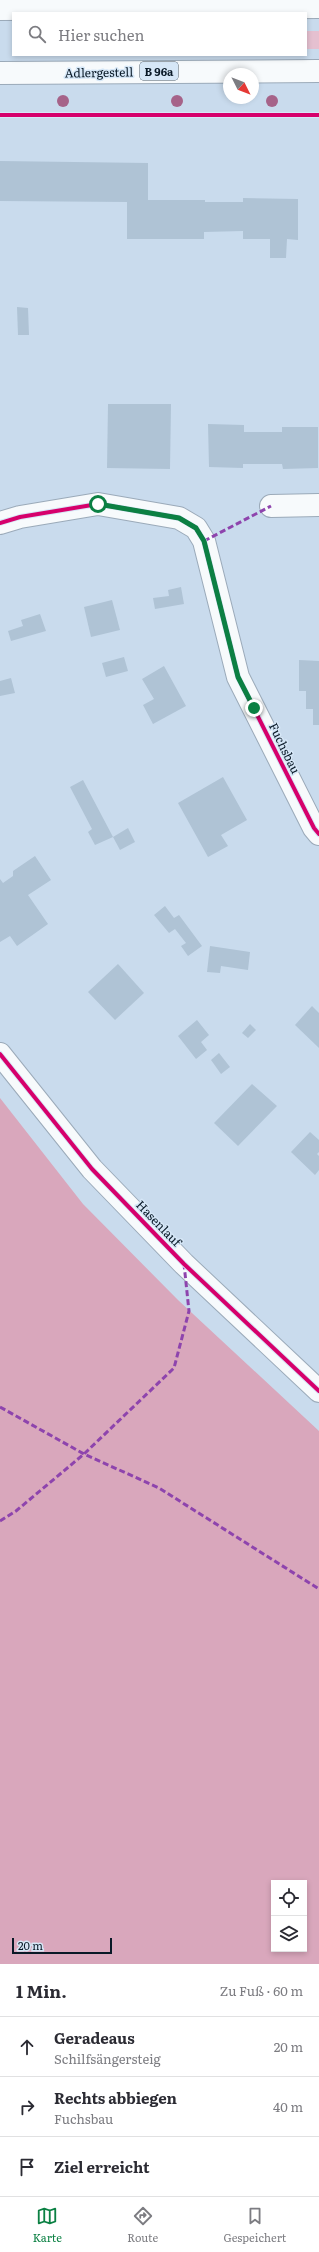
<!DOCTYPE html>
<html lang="de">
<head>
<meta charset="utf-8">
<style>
	body { margin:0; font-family:Literata,serif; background:#f7f7f7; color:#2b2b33 }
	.controls { position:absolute; right:12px; bottom:12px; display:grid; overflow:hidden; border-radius:0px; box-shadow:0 2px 6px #0003 }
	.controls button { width:36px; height:36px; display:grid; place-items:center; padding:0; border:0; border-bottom:1px solid #e1e1e2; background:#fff; color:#2b2b33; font:20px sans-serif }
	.compass { position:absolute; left:223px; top:68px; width:36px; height:36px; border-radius:50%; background:#fff; box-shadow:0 2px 6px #0003; rotate:132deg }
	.scale { position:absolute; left:12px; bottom:10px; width:100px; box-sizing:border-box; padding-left:4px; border:2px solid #091927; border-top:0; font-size:11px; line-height:14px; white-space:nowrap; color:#091927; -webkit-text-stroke:3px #d6e7f7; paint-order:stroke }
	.stop { position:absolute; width:12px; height:12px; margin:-9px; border:3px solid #0b8043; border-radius:50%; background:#fff }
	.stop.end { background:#0b8043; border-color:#fff; box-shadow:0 1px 4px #0008 }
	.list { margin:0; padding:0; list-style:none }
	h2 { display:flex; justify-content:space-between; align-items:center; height:52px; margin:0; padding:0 16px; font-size:17px }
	h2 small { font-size:13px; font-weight:400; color:#7c7c81 }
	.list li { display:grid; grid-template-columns:26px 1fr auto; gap:12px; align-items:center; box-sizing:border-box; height:60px; padding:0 16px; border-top:1px solid #e1e1e2 }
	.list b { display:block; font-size:15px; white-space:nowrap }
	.list p { margin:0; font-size:13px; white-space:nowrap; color:#7c7c81 }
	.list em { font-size:13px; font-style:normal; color:#7c7c81 }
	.icon { flex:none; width:22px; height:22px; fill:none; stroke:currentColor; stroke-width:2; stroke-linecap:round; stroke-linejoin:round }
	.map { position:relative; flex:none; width:319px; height:1964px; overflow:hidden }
	.search { position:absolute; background:#fff; box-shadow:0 2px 6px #0003; left:12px; right:12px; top:12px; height:44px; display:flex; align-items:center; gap:10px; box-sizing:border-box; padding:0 14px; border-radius:0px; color:#7c7c81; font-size:15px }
	.sheet { height:232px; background:#fff }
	nav { display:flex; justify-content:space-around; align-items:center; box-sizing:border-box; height:56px; border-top:1px solid #e1e1e2; background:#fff; font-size:11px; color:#7c7c81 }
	nav a { display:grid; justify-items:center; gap:2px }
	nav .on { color:#0b8043 }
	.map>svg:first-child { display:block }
</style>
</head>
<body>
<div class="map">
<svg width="319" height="1964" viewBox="0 0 319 1964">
	<rect width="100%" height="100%" fill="#c9dbed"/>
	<rect fill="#e5c0d0" x="306" y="31" width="13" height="18"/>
	<path fill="#d9a7bc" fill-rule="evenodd" d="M0,1098l83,106 95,96 141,131v533h-319zM274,1883h30v66h-30z"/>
	<g fill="#afc3d5">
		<path d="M0,161l148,2v37h57v2h38v-4l55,1v41l-11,-1 -1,19h-16v-19h-27v-8l-39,1v7h-77v-37l-127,-1z"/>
		<path d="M17,307l11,1 1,27h-11z"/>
		<path d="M108,404h63l-1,65 -63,-1z"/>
		<path d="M208,424l36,1v7h38v-5h36v41l-35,1 -1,-5h-39v4l-34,-1z"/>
		<path d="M181,587l3,17 -29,5 -2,-11 16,-2 -1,-6z"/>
		<path d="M112,600l8,30 -29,7 -7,-30z"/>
		<path d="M40,614l6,17 -35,10 -3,-10 15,-5 -2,-6z"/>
		<path d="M124,657l4,14 -22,6 -4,-14z"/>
		<path d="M299,660l20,1v64h-6v-16h-7v-18h-7z"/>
		<path d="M164,666l22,40 -33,18 -10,-19 11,-6 -12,-20z"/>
		<path d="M11,678l4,15 -15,3v-15z"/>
		<path d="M223,777l24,43 -26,15 7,11 -20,11 -30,-54z"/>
		<path d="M83,780l30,57 -18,8 -7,-13 4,-3 -22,-42z"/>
		<path d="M128,828l7,14 -15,8 -7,-13z"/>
		<path d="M35,856l16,24 -23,15 20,29 -31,22 -7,-10 -10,6v-63l3,4 10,-7v-5z"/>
		<path d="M165,906l9,12 5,-3 23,31 -14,10 -7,-10 5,-3 -11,-14 -6,4 -15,-18z"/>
		<path d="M210,946l40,6 -2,18 -27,-4 -1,7 -13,-1z"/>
		<path d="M118,964l26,29 -29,27 -27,-28z"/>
		<path d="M312,1006l7,7v35l-24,-23z"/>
		<path d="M197,1020l12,15 -8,7 6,8 -11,9 -18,-23z"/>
		<path d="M250,1024l6,6 -8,8 -6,-5z"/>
		<path d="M219,1053l11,14 -9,7 -10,-14z"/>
		<path d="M252,1084l25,22 -39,40 -24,-23z"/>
		<path d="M310,1132l9,8v12l-2,2 2,2v14l-4,5 -24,-23z"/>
	</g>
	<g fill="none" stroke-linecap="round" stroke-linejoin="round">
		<g stroke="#9baab9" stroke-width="24">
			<g id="minor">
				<path d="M271,506l48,-1"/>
				<path d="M0,523l20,-6 78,-13 81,14 17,10 8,13 34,136 76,151 5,6"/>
				<path d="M0,1054l92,115 92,95 135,127"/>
			</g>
		</g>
		<g stroke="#9baab9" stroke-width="24">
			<g id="primary">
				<path d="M0,9l319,-2"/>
				<path d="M0,73l319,-2"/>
			</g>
		</g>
		<use href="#minor" stroke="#f7fafc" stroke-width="22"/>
		<use href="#primary" stroke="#f7fafc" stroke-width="22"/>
		<g stroke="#8e44ad" stroke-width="3" stroke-dasharray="6 3" stroke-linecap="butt">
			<path d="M204,541l67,-35"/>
			<path d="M0,1407l84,47 75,34 160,101"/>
			<path d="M0,1521l16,-10 68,-57 90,-86 15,-57 -5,-47"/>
		</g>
		<g stroke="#d6e7f7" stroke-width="6">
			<g id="cycleway">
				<path d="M0,115h319"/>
				<path d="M0,523l20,-6 78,-13 81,14 17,10 8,13 34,136 76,151 5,6"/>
				<path d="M0,1054l92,115 92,95 135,127"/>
			</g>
		</g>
		<use href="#cycleway" stroke="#d6006c" stroke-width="4"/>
	</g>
	<g fill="#a66389">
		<circle cx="63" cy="101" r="6"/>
		<circle cx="177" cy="101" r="6"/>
		<circle cx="272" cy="101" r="6"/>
	</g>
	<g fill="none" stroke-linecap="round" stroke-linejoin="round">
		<path stroke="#0b8043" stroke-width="5" d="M98,504l81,14 17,10 8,13 34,136 16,31"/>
	</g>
	<g text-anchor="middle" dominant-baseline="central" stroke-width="3" stroke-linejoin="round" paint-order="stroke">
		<rect fill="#d6e7f7" stroke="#465765" stroke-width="1" x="140" y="62" width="38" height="18" rx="3"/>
		<g font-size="11" font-weight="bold" fill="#091927">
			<text x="159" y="71">B 96a</text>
		</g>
		<g font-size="12" fill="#091927" stroke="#d6e7f7">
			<text transform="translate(99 72) rotate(-1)">Adlergestell</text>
			<text transform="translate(285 748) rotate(64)">Fuchsbau</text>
			<text transform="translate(159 1223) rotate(46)">Hasenlauf</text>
		</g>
	</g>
</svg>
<div class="controls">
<button><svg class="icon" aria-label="locate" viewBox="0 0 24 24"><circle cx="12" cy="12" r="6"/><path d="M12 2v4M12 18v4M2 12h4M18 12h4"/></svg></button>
<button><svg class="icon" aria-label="layers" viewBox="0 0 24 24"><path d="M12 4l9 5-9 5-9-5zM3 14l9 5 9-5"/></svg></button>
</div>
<svg class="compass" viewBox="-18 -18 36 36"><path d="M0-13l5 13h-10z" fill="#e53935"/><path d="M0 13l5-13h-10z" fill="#7c7c81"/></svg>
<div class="scale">20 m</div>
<div class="stop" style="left:98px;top:504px"></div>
<div class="stop end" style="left:254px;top:708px"></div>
<div class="search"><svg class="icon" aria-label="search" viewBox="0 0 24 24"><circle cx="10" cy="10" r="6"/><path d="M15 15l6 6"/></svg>Hier suchen</div>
</div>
<section class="sheet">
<h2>1 Min.<small>Zu Fuß · 60 m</small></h2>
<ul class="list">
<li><svg class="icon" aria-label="ahead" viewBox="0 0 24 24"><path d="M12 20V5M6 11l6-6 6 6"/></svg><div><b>Geradeaus</b><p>Schilfsängersteig</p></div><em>20 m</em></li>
<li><svg class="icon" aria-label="right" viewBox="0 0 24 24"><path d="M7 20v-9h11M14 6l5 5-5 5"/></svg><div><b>Rechts abbiegen</b><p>Fuchsbau</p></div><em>40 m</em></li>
<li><svg class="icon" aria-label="arrive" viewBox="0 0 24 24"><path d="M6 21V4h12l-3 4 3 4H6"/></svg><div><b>Ziel erreicht</b></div></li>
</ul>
</section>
<nav>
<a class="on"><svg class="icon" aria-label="map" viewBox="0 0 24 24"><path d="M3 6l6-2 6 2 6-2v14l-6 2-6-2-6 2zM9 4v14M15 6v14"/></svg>Karte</a>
<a><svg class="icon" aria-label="directions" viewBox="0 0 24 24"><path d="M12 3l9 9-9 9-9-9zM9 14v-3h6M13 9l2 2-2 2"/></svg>Route</a>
<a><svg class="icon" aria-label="saved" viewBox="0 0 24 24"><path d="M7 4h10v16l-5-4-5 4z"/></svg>Gespeichert</a>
</nav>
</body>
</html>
